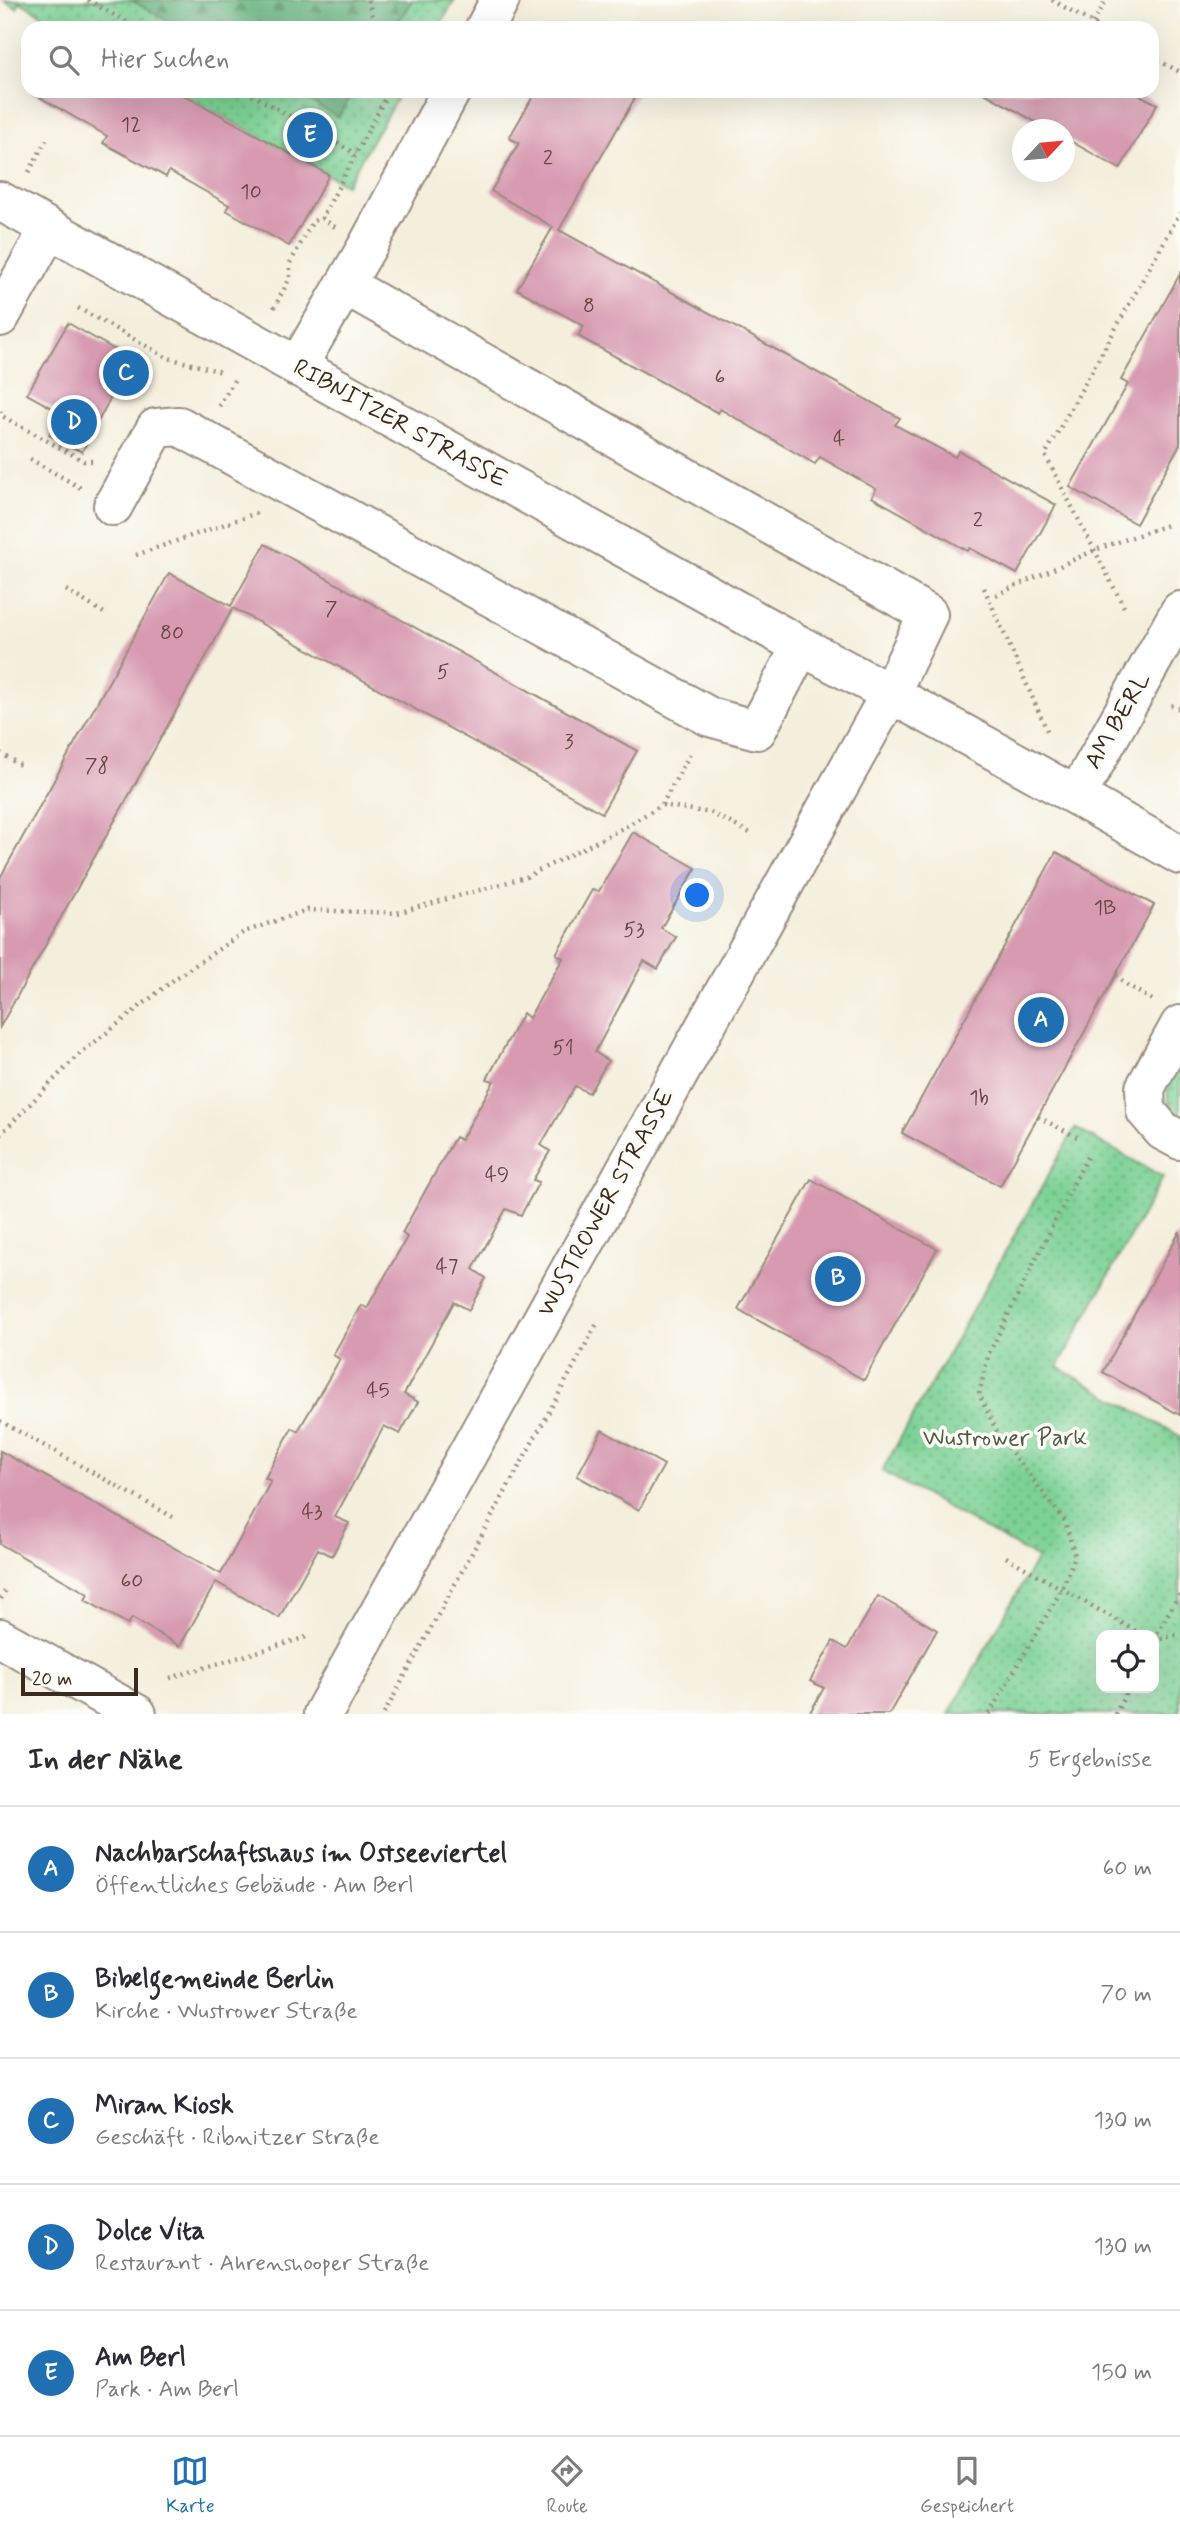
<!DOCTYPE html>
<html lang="de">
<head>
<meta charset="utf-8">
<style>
	body { margin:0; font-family:Mynerve,sans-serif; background:#f7f7f7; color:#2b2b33 }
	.controls { position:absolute; right:21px; bottom:21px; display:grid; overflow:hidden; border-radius:14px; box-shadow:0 7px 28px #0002 }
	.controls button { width:63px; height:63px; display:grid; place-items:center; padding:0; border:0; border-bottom:2px solid #e1e1e2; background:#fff; color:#2b2b33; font:35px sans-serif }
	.compass { position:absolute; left:1012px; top:119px; width:63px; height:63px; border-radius:50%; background:#fff; box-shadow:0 7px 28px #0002; rotate:64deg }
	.scale { position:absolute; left:21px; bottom:18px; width:117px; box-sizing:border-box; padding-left:7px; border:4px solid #3b2a1e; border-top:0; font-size:19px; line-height:24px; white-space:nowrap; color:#3b2a1e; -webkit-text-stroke:5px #fdfcf7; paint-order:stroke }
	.you { position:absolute; left:698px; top:896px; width:24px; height:24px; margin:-18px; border:5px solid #fff; border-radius:50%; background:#1a73e8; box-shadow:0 0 0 10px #1a73e833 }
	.badge { display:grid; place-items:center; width:46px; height:46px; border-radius:50%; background:#1f6fb2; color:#fff; font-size:23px; font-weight:700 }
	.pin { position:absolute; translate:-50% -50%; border:4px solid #fff; box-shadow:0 2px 7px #0006 }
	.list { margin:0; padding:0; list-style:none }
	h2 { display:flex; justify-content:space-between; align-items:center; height:91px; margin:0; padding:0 28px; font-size:30px }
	h2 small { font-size:23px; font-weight:400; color:#7c7c81 }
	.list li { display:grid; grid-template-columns:46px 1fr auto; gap:21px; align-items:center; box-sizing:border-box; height:126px; padding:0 28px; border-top:2px solid #e1e1e2 }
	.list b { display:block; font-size:26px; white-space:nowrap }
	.list p { margin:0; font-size:23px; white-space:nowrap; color:#7c7c81 }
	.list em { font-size:23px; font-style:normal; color:#7c7c81 }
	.icon { flex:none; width:38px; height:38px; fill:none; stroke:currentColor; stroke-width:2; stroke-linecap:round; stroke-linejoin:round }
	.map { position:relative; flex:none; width:1180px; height:1714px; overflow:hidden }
	.search { position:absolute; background:#fff; box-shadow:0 7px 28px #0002; left:21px; right:21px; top:21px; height:77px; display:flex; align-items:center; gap:18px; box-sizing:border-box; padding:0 24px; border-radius:21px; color:#7c7c81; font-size:26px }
	.sheet { height:721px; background:#fff }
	nav { display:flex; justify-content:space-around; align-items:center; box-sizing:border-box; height:98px; border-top:2px solid #e1e1e2; background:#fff; font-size:19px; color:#7c7c81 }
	nav a { display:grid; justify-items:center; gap:4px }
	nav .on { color:#1f6fb2 }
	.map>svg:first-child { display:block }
</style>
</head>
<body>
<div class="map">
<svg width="1180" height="1714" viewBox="0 0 1180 1714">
	<defs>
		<pattern id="green-dots" width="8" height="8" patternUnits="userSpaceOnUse" patternTransform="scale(1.75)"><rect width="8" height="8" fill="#7cd195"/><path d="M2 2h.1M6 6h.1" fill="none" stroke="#67aa79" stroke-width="1.8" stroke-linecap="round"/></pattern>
		<pattern id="forest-firs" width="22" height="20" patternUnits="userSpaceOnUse" patternTransform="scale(1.75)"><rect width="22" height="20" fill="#65b37e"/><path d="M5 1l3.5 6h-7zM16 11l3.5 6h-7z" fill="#549267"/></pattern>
	</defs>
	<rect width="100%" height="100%" fill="#fdfcf7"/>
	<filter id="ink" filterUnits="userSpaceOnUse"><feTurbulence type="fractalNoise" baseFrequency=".0143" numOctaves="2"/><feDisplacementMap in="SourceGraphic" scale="14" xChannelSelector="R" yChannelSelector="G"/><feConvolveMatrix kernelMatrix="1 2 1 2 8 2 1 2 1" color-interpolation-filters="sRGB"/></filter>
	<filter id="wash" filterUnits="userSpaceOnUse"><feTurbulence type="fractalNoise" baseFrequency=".00686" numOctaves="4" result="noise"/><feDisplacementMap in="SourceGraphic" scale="28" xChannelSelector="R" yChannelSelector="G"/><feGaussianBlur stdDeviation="1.57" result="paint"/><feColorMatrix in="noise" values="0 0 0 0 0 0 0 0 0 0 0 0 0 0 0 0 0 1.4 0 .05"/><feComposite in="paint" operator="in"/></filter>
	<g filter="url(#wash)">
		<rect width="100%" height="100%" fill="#f4efdd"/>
		<g fill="url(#green-dots)" stroke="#5c7e5a" stroke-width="2" fill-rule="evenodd">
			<path d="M3,0h128l50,28h-116l-45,-26 -3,6z"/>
			<path d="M412,0h43l-17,28h-44z"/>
			<path d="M177,91h115l46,26 16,-26h47l-55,94z"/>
			<path d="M1177,1064l3,1v54c-19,-18 -13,-34 -3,-55z"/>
			<path d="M1075,1128l88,49 -105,190 122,69v276l-1,2h-230l88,-156 -155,-87zM1101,1635h53v53h-53z"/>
		</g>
		<g fill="url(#forest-firs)" stroke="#506e4e" stroke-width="2">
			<path d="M131,0h281l-18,28h-213z"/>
			<path d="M292,91h62l-16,26z"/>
		</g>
		<g id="blocks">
			<g fill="#d79ab0">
				<path d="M29,91h148l152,84 -40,71 -63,-36 3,-5 -60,-34 -3,6 -63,-34 4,-7z"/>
				<path d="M546,91h93l-80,139 341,188 -5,7 60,32 4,-6 97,54 -39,69 -47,-26 -2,3 -96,-54 4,-8 -56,-32 -5,7 -95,-55 -2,4 -140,-77 6,-10 -67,-37 36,-62 -62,-36 28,-48 -10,-5 26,-45 8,4z"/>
				<path d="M981,91h151l25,13 -37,65 -55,-31v-8h-15z"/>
				<path d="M1180,274v170l-44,80 -66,-37 58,-103 -7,-4z"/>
				<path d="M68,323l63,36 -49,93 -33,-17 12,-22 -34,-19z"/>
				<path d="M265,544l372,207 -35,62 -369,-205 -233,419v-149l169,-305 62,33z"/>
				<path d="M633,832l63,36 -35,60 15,9 -18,32 -14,-8 -49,91 13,9 -19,32 -14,-7 -34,59 9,6 -17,29 6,2 -18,33 -15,-6 -33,60 13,9 -17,32 -15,-8 -50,92 14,8 -18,32 -16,-8 -49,91 14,6 -17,33 -14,-7 -39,69 -63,-36 -36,64 -48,-28 -4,6 -43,-24 3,-6 -88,-50v-93l221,123 50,-93 -6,-3 27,-50 6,3 42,-72 -7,-4 28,-50 6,3 40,-71 -5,-4 53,-96 6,3 33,-59 -7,-2 36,-66 6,5 34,-60 -7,-4 36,-64 7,1z"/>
				<path d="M1056,852l98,53 -154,281 -98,-53z"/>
				<path d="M811,1179l126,70 -73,131 -126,-71z"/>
				<path d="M1180,1231v184l-77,-43z"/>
				<path d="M602,1430l62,35 -25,45 -62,-34z"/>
				<path d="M878,1596l59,34 -48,84h-80l15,-26 -14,-7 23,-40 14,8z"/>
			</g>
		</g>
	</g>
	<g filter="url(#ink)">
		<use href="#blocks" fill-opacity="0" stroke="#988c7e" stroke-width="2"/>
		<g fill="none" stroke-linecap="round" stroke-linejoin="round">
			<g stroke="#988c7e" stroke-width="42">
				<g id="minor">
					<path d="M485,28l15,-28"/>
					<path d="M0,201l801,445c128,68 254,137 379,209"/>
					<path d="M0,317l49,-88"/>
					<path d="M297,367l71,-122 83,-154"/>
					<path d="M113,506l43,-78 23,-2 531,291 47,13 44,-84"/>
					<path d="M1077,795l103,-184"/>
					<path d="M1180,1025l-35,63 1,23 17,20 17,9"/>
					<path d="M0,1638l137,76"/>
					<path d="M323,1714l568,-1022 37,-78 -583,-329"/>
				</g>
			</g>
			<g stroke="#988c7e" stroke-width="4.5" stroke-dasharray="2 5" stroke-linecap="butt">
				<path d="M88,0l49,28"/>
				<path d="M368,0l8,28"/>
				<path d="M1052,0l49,28"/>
				<path d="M1093,23l13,-23"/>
				<path d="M1152,57l28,15"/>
				<path d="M246,91l110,63"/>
				<path d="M29,172l17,-32"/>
				<path d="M335,227l-13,-9 67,-127"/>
				<path d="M78,308l90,50 54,14"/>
				<path d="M274,308l16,-30v-15l23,-42 9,-3"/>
				<path d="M219,406l17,-29"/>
				<path d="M0,411l2,5 82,45h9"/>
				<path d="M30,459l51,29"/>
				<path d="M136,555l121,-42"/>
				<path d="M984,588l65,147"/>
				<path d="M66,590l38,23"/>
				<path d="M996,595l99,-45 75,-26"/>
				<path d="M1124,607l-79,-152 135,-242"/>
				<path d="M1171,705l9,4"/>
				<path d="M0,753l20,12"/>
				<path d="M662,805l49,8 41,21"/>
				<path d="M1116,975l11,10 25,15"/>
				<path d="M1038,1117l39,20"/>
				<path d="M0,1135l76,-78 100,-79 68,-46 63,-22 90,3 129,-36 99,-50 37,-22 30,-55"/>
				<path d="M0,1421l173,96"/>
				<path d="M1006,1557l137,78"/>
				<path d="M1,1599l6,-12"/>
				<path d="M1154,1639l26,-46"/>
				<path d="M1154,1641l26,-7"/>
				<path d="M170,1678l140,-42"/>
				<path d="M384,1714l214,-392"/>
				<path d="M989,1714l73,-125 13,-33 -10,-35 -66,-85 -20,-42 10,-41 98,-196"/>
				<path d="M1115,1714l14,-26"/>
			</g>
			<use href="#minor" stroke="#fff" stroke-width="38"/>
		</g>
	</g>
	<g text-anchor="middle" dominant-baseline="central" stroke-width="7" stroke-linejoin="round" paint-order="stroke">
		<g font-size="21" fill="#624642">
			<text x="131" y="125">12</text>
			<text x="548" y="158">2</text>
			<text x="251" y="192">10</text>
			<text x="589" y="306">8</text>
			<text x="720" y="377">6</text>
			<text x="839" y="439">4</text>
			<text x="978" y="520">2</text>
			<text x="331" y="609">7</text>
			<text x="172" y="633">80</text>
			<text x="443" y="672">5</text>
			<text x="569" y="742">3</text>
			<text x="97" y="766">78</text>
			<text x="1105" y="908">1B</text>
			<text x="634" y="930">53</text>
			<text x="563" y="1048">51</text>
			<text x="979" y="1098">1b</text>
			<text x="497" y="1175">49</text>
			<text x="447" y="1267">47</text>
			<text x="378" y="1391">45</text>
			<text x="312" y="1512">43</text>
			<text x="132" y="1581">60</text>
		</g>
		<g font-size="24" fill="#3b2a1e" stroke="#fdfcf7">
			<text transform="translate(400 424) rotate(29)">RIBNITZER STRASSE</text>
			<text transform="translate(1118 721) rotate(-60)">AM BERL</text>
			<text transform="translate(606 1203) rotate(-61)">WUSTROWER STRASSE</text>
		</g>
		<g font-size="24" fill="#4e5c42" stroke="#fdfcf7">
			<text x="1005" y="1438">Wustrower Park</text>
		</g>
	</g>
</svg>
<div class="controls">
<button><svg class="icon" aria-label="locate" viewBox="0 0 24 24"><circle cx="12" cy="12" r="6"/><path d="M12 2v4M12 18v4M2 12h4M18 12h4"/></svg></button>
</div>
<svg class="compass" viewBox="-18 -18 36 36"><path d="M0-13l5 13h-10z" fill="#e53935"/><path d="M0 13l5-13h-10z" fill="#7c7c81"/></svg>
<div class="scale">20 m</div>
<div class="you"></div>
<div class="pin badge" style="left:1041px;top:1020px">A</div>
<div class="pin badge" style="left:838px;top:1279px">B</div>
<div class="pin badge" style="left:126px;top:373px">C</div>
<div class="pin badge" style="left:74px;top:422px">D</div>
<div class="pin badge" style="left:310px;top:135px">E</div>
<div class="search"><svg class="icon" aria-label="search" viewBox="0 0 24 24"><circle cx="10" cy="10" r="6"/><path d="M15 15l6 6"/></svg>Hier suchen</div>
</div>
<section class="sheet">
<h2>In der Nähe<small>5 Ergebnisse</small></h2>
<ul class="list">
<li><span class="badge">A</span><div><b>Nachbarschaftshaus im Ostseeviertel</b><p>Öffentliches Gebäude · Am Berl</p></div><em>60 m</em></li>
<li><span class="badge">B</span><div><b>Bibelgemeinde Berlin</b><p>Kirche · Wustrower Straße</p></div><em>70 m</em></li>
<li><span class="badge">C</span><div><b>Miran Kiosk</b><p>Geschäft · Ribnitzer Straße</p></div><em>130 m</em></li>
<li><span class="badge">D</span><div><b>Dolce Vita</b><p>Restaurant · Ahrenshooper Straße</p></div><em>130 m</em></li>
<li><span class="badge">E</span><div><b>Am Berl</b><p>Park · Am Berl</p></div><em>150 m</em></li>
</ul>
</section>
<nav>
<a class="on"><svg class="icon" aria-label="map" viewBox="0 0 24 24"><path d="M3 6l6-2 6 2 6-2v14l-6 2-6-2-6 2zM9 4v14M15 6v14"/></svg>Karte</a>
<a><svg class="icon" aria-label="directions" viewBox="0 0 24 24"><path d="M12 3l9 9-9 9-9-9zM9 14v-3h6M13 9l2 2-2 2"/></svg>Route</a>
<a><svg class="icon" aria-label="saved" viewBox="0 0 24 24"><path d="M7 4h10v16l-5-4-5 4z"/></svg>Gespeichert</a>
</nav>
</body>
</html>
